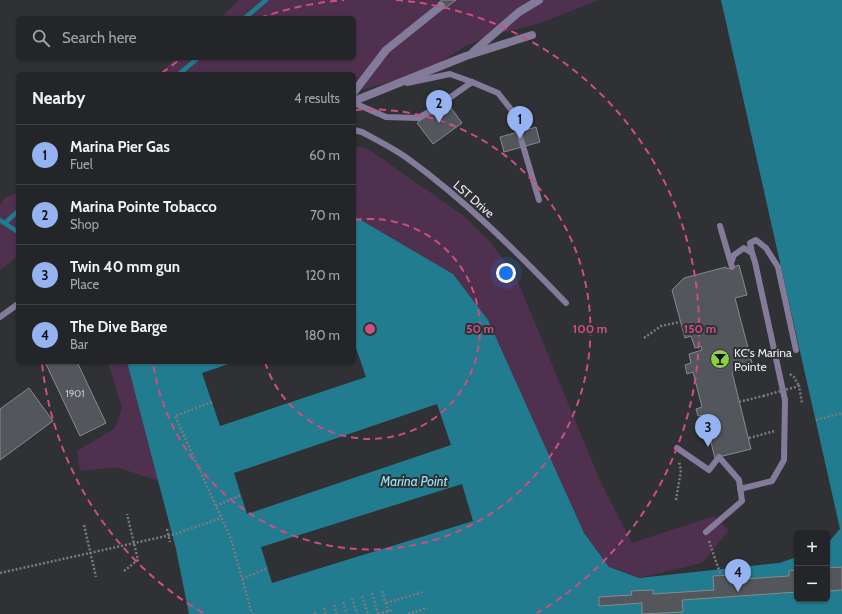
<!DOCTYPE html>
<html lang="en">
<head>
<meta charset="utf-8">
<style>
	body { margin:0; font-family:Cabin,sans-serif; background:#2c2d30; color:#f1f3f6 }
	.controls { position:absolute; right:12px; bottom:12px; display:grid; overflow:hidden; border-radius:6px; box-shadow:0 1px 3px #0004 }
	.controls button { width:36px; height:36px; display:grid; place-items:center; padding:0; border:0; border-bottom:1px solid #414245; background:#242528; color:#f1f3f6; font:20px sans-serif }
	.you { position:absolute; left:506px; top:273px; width:14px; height:14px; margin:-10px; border:3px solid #fff; border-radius:50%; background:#1a73e8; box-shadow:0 0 0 6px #1a73e833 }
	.badge { display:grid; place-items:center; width:26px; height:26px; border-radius:50%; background:#95b2f1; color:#111; font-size:13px; font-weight:700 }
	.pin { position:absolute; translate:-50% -33px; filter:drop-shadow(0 1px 2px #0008) }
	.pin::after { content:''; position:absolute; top:21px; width:14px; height:12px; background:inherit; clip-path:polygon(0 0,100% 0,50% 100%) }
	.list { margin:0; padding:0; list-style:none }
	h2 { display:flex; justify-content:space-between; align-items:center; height:52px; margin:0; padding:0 16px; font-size:17px }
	h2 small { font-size:13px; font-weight:400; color:#a3a5a8 }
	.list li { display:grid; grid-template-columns:26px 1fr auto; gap:12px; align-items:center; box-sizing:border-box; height:60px; padding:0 16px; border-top:1px solid #414245 }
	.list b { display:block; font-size:15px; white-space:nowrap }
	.list p { margin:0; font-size:13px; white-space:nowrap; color:#a3a5a8 }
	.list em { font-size:13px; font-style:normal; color:#a3a5a8 }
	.icon { flex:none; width:22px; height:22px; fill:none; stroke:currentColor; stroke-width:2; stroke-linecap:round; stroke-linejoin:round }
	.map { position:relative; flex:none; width:842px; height:614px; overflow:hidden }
	.search { position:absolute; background:#242528; box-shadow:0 1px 3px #0004; left:16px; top:16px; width:340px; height:44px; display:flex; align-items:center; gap:10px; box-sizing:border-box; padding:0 14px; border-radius:6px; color:#a3a5a8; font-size:15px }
	.panel { position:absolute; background:#242528; box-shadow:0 1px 3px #0004; left:16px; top:72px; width:340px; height:292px; border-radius:6px }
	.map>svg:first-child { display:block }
</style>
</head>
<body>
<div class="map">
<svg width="842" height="614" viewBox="0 0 842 614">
	<rect width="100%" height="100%" fill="#303135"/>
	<g fill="#4f304f">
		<path d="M239,0h360l-62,24 -44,11 -28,11 -30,20 -16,8 -65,18v-18h-195l17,-16h178v-40h-134z"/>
		<path d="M354,146l14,3 96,67 27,27 25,34 85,206 31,60 82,-27 15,14 -27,33 -63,15 -30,-11 -25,-34 -131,-259 -99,-58z"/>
		<path d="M18,193v63l-18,14v-65l6,-8z"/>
		<path d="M108,362h19l32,119 -43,-14 -36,4 -3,-20 38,-23 7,-20z"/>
	</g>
	<path fill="#227c8f" d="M721,0h121v614h-653l-13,-65 -49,-187h227v-146l99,58 35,46 96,213 25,34 30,11 140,-15 18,-6v42h30v-55l13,-15z"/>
	<g fill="#303135">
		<path d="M354,342l12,35 -146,49 -18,-53 32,-11h120z"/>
		<path d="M437,404l14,41 -204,69 -13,-41z"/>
		<path d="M462,484l11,37 -201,62 -11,-36z"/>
	</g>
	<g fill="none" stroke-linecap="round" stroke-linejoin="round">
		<g stroke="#227c8f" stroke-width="4.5">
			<path d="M245,18l21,-18"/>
			<path d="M179,74l19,-16"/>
			<path d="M0,220l18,12"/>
			<path d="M5,223l13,-12"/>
		</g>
	</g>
	<g fill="#53565a" stroke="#868a8e">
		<path d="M442,0h14l-12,9 -6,-6z"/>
		<path d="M446,101l16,22 -29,21 -16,-21z"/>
		<path d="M536,127l4,15 -36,10 -4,-15z"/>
		<path d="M739,265l8,30 -12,3 18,69 -21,5 19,77 -36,9 -11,-43 -6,1 -2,-7 6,-2 -9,-35 -6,2 -2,-9 6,-2 -2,-9 13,-4 -1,-4 -6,2 -4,-12 -6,2 -13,-48 12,-12 42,-11 1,2z"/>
		<path d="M45,362h32l29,61 -26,13z"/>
		<path d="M29,388l24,33 -53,39v-51z"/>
		<path d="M842,567v23l-15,1v-23z"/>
		<path d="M797,570v22l-115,8 1,12 -41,2v-11l-43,3v-9l33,-2 -1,-4 22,-1v4l61,-4 -1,-14 16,-1v5l60,-4v-5z"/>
	</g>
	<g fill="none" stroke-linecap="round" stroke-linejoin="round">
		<g stroke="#7a7b7e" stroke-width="2.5" stroke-dasharray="2 2" stroke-linecap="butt">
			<path d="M644,338l17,-12 19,-4"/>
			<path d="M790,374l4,3 5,9"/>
			<path d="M212,402l-37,14 56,123 21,75"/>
			<path d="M739,402l24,-6"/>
			<path d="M816,420l26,-7"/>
			<path d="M749,438l26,-7"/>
			<path d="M676,500l5,-30 -2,-8"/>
			<path d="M216,506l25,-11"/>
			<path d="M84,525l12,52"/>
			<path d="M167,529l3,13"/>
			<path d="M709,541l12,35"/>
			<path d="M124,571l14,-11 -11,-46"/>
			<path d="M0,573l175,-39 46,-16"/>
			<path d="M242,579l26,-11"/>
			<path d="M382,591l7,23"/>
			<path d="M372,593l6,21"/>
			<path d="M362,596l6,18"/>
			<path d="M352,598l5,16"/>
			<path d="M343,602l4,12"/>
			<path d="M386,603l37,-11"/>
			<path d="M334,605l3,9"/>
			<path d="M324,608l2,6"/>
			<path d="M315,612v2"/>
			<path d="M378,614l14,-4"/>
			<path d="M408,614l20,-6"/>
		</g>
		<g stroke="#847a9a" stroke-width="6">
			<path d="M407,83l43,-9 22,8 26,11 15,19 26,88"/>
			<path d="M354,103l32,14 32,1 13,-7 41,-29"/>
			<path d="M354,130l8,2c15,8 31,16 45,26 58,42 109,93 159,145"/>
			<path d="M720,226l12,41"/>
			<path d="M752,253l-2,-10 6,-3 10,8 12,19 18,83"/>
			<path d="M731,263l3,-8 10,-7 8,5 3,9 30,138 -1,60 -12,21 -32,8"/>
			<path d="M0,317l18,-13"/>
			<path d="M677,448l32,22 10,-13 20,23 3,21 -36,31"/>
		</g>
		<g stroke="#847a9a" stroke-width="8">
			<path d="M473,52l46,-40 20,-12"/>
			<path d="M354,92l32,-42 55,-44"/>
			<path d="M354,101l112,-45 66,-21"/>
		</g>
		<path stroke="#7a7b7e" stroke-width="2.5" stroke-dasharray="2 2" stroke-linecap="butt" d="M763,396l36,-10 3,17"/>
	</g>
	<g fill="none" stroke="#cd4e81" stroke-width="2" stroke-dasharray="7 5">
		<path d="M355 220A110 110 0 1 1 265 362"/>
		<path d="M355 110A220 220 0 1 1 153 363"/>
		<path d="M203 613A330 330 0 0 1 42 363M162 73A330 330 0 0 1 181 59M260 18A330 330 0 0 1 344 0M396 0A330 330 0 0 1 537 613"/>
	</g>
	<defs>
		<g id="bar-disc" transform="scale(1)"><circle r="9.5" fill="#8dce43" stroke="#303135"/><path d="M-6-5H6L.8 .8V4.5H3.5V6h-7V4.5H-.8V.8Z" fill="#111"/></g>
	</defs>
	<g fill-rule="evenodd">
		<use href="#bar-disc" x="720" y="359"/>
	</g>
	<g text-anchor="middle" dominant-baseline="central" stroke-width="4" stroke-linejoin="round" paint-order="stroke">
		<g font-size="10" fill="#c7c9cc">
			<text x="75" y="393">1901</text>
		</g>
		<g font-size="12" fill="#eeeff2" stroke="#303135">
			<text transform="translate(474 199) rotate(41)">LST Drive</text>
		</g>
		<g font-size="12" fill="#eeeff2" stroke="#303135" text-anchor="start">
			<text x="734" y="352">KC's Marina<tspan x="734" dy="14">Pointe</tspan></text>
		</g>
		<g font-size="13" font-style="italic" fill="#97e6fa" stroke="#303135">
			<text x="414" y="481">Marina Point</text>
		</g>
	</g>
	<circle cx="370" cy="329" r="6" fill="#cd4e81" stroke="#303135" stroke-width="2"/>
	<g font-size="12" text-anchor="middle" font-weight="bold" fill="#cd4e81" stroke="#303135" stroke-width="4" stroke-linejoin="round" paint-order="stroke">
		<text x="480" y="333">50 m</text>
		<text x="590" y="333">100 m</text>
		<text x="700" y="333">150 m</text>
	</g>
</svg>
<div class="controls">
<button>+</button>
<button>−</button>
</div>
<div class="you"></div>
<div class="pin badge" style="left:520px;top:139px">1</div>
<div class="pin badge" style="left:439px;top:123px">2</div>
<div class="pin badge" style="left:708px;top:447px">3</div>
<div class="pin badge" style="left:738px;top:592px">4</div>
<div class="search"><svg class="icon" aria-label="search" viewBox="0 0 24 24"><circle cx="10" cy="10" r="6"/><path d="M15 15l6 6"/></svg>Search here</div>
<section class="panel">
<h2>Nearby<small>4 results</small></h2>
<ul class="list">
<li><span class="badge">1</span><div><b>Marina Pier Gas</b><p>Fuel</p></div><em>60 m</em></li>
<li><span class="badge">2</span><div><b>Marina Pointe Tobacco</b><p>Shop</p></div><em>70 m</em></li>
<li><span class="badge">3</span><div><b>Twin 40 mm gun</b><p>Place</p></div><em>120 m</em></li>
<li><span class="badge">4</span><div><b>The Dive Barge</b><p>Bar</p></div><em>180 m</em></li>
</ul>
</section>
</div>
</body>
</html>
